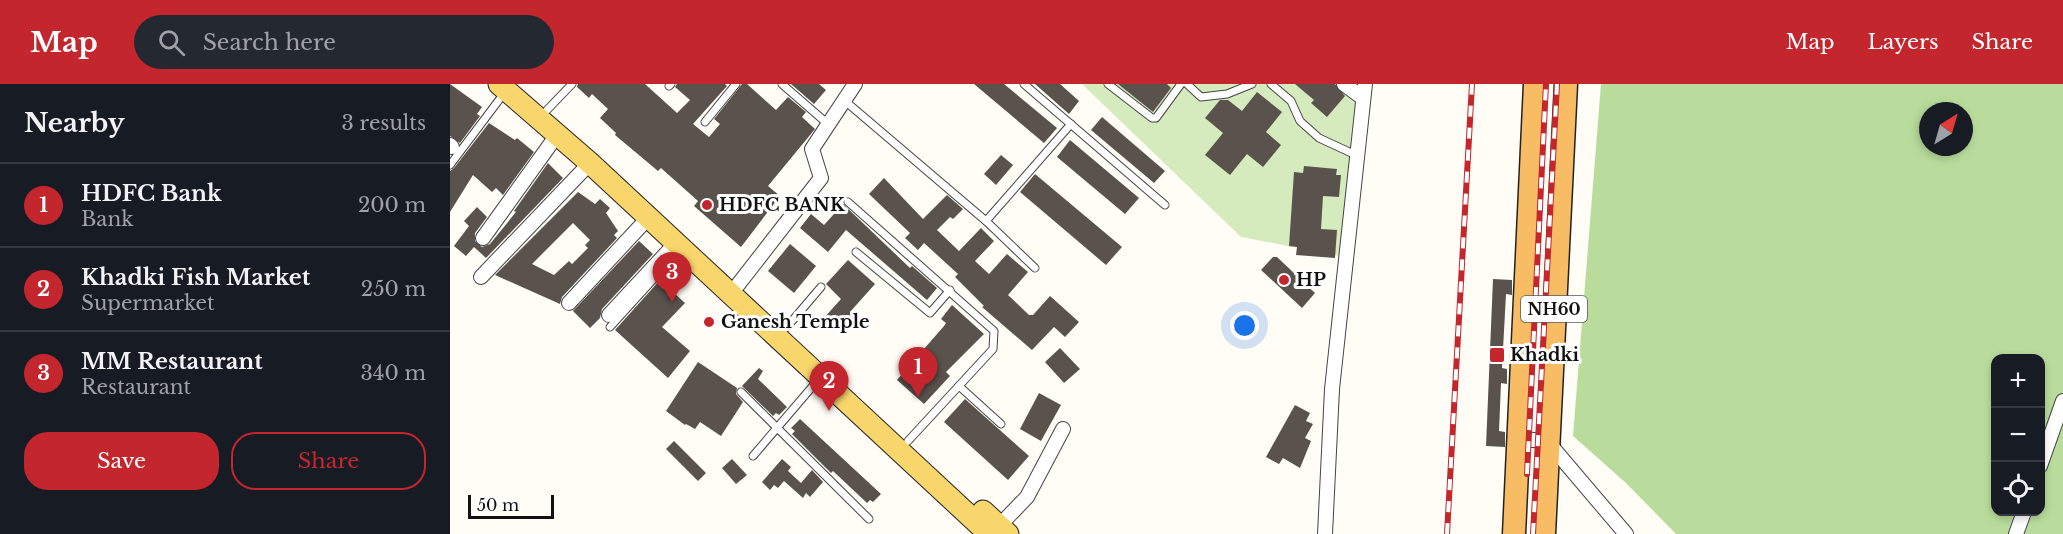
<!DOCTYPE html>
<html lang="en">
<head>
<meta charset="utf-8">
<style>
	body { margin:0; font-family:"Libre Baskerville",serif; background:#242831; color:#f1f3f6 }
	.controls { position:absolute; right:18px; bottom:18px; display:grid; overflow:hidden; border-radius:12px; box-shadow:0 3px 9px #0003 }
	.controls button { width:54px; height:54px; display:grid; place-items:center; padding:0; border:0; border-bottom:2px solid #363941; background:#171b24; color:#f1f3f6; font:30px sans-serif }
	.compass { position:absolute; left:1469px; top:18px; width:54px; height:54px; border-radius:50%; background:#171b24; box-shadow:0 3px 9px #0003; rotate:37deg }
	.scale { position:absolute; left:18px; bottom:15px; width:86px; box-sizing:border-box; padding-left:6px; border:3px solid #111; border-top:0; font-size:16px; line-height:21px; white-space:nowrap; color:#111; -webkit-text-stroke:4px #fff; paint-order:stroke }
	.you { position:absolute; left:795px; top:242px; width:21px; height:21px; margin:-15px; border:4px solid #fff; border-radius:50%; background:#1a73e8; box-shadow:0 0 0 9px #1a73e833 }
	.badge { display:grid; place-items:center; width:39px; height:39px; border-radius:50%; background:#c4262e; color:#fff; font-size:20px; font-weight:700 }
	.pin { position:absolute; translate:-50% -50px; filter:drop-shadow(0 2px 3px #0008) }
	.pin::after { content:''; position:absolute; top:32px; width:21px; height:18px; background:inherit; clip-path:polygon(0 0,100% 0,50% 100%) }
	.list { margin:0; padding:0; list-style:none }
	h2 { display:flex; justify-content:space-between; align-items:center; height:78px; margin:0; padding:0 24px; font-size:26px }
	h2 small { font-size:20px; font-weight:400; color:#9ea1a6 }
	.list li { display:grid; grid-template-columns:39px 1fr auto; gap:18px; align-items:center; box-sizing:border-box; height:84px; padding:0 24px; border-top:2px solid #363941 }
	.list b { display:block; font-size:22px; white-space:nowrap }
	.list p { margin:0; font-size:20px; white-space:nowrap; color:#9ea1a6 }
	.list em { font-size:20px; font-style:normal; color:#9ea1a6 }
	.actions { display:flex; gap:12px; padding:18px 24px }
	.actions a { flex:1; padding:14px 0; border:2px solid #c4262e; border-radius:24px; text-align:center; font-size:21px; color:#c4262e }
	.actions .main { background:#c4262e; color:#fff }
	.icon { flex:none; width:33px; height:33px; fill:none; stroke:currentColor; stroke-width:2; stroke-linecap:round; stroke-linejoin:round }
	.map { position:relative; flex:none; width:1613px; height:450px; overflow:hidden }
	header { display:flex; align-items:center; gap:36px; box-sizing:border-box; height:84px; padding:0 30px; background:#c4262e; color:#fff }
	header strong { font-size:28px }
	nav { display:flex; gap:33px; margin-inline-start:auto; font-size:21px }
	.search { width:420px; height:54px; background:#242831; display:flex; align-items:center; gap:15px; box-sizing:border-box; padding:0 21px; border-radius:33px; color:#9ea1a6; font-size:22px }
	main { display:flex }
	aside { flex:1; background:#171b24 }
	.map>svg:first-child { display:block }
</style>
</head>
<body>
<header>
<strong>Map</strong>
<div class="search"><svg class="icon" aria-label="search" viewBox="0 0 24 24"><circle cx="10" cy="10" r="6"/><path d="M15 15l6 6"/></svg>Search here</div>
<nav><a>Map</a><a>Layers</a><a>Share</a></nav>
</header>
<main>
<aside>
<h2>Nearby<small>3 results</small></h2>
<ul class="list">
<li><span class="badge">1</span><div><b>HDFC Bank</b><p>Bank</p></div><em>200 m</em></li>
<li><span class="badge">2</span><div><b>Khadki Fish Market</b><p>Supermarket</p></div><em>250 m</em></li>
<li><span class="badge">3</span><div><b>MM Restaurant</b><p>Restaurant</p></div><em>340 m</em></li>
</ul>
<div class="actions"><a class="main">Save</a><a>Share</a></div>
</aside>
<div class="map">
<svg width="1613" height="450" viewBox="0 0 1613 450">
	<rect width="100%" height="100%" fill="#fffdf5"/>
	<path fill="#d5ebbd" d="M632,0h283l-25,172 -99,-19z"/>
	<path fill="#b9dc9c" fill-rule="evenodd" d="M1151,0h462v450h-387l-50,-51 -53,-47zM1478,27h36v36h-36zM1546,274h44v154h-44z"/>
	<g fill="#5a524d" fill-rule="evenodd">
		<path d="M0,0l32,23 -5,7 3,2 -20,27 -10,-7z"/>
		<path d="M128,0h67l32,29 13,-13 -15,-13 2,-3h48l2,2 -34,38 16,13 11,-13 -6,-5 28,-35h5l29,26 12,-13 18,15 -4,5 13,12 -47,57 12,10 -39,51 -47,-41 4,-5 -37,-33 -3,3 -43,-36 1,-2 -16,-15 8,-9 -16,-15 -3,4 -12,-11z"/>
		<path d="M341,0h28l7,6 -12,14z"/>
		<path d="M524,0h30l53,44 -13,15z"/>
		<path d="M585,0h25l19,17 -10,13z"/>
		<path d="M668,0h49l4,4 -18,24z"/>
		<path d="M845,0h40l10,12 -18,21 -16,-14 3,-3z"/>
		<path d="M807,8l25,20 -16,20 15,13 -18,22 -16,-13 -17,21 -25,-20 18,-22 -18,-15 15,-18h8l14,11z"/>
		<path d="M652,33l63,54 -11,12 -63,-53z"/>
		<path d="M39,39l26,17 2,-2 17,14 -31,43 -7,-7 -4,4 -19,-17 -23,37v-41l4,-3z"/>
		<path d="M620,56l69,58 -14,16 -68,-57z"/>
		<path d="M551,71l12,10 -17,20 -12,-11z"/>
		<path d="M98,79l15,15 -77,80 -12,-11 -8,9 -12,-10 15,-20 -5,-5 13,-14 10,10 -12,16v8l7,6 8,-3 26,-32 -2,-1z"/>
		<path d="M854,82l33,3 -1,6h5l-2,22 -16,-1 -2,33 16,1 -2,28 -39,-3 1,-8 -8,-1 5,-74 9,1z"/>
		<path d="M585,90l87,73 -16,18 -86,-73z"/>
		<path d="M434,94l39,41 24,-24 16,14 -10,10 -3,-2 -13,13 22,21 22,-23 13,13 -19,20 14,13 18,-20 21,18 -20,23 21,20h4l17,-19 29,26 -14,15 -11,-10 -22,23 -50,-43 2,-1 -29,-29 3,-3 -34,-31 -6,7 -13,-12 5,-5 -41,-39z"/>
		<path d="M128,108l17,12 5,-5 10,9 -4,5 12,18 -4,4 3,3 -55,59 -2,7 -65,-29zM123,139l17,17 -5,5 3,3 -16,16 -3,-3 -15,14 -22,-11z"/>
		<path d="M393,120l67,64 2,-2 25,22 -10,12 -81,-70 -18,22 -28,-24 11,-14 13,11z"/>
		<path d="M189,157l14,13 -51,55 -2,9 -10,10 -17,-17z"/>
		<path d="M340,160l26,22 -22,27 -26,-22z"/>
		<path d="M823,173h4l38,36 -13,15 -41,-38z"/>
		<path d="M398,176l27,24 -25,28 7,5 -15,17 -18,-16 17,-19 -15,-15z"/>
		<path d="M1043,195l19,1v15l-6,-1 -4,74 5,1v15l-6,-1 -2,48 6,1v15l-19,-1z"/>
		<path d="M210,196l25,23 -23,24 28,24 -22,27 -53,-48z"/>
		<path d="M502,221l32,29 -38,38 4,4 -26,28 -27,-24 47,-54 2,-3 -5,-4z"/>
		<path d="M610,264l20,21 -16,14 -19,-21z"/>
		<path d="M248,278l39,26 -1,6 7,8 -22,34 -21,-14 -5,7 -9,-5 -1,1 -19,-14z"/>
		<path d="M309,284l4,3 -5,8 29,28 -8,8 -3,-2 -3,3 -31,-30z"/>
		<path d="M589,309l22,12 -20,36 -21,-12z"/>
		<path d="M515,315l64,57 -21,24 -64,-58z"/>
		<path d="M845,321l15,8 -4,8 7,3 -8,14 6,3 -11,27 -17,-10 -4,6 -13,-7z"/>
		<path d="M350,335l81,75 -8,8 -3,-2 -3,3 -34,-32 -2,2 -39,-39 3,-3 -4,-3z"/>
		<path d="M224,357l32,32 -8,8 -32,-32z"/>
		<path d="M282,375l15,16 -11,9 -14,-16z"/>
		<path d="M332,375l9,8 -3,4 13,12 11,-13 11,12 -13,15 -4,-4 -3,5 -19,-17 -6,7 -4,-3 -4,5 -8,-8z"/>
	</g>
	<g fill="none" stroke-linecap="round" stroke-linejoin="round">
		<g stroke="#444" stroke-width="9">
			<g id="service">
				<path d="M332,0l47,41"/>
				<path d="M574,0l141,121"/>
				<path d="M658,0l44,34h4l25,-34"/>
				<path d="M737,0l14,13 26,-3 25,-10"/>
				<path d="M821,0l20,17 9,20 19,17 39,18"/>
				<path d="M219,2l2,-2"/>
				<path d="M395,17l141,120 49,47"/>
				<path d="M97,26l25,-26"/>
				<path d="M255,38l31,-38"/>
				<path d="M0,81l55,-73"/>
				<path d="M398,118l146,129 -1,18 -85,92"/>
				<path d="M536,137l85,-97"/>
				<path d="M406,168l74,61 20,-23"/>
				<path d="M160,243l69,-76"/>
				<path d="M336,244l35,-41"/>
				<path d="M509,302l42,38"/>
				<path d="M291,308l128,127"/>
				<path d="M303,372l65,-76"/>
			</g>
		</g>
		<g stroke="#444" stroke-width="16">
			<g id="minor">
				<path d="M894,0l19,14"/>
				<path d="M0,61l2,2"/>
				<path d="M33,154l74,-103"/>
				<path d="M31,193l109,-114"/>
				<path d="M280,211l91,-117 -9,-29 43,-65"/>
				<path d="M119,219l79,-85"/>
				<path d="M159,231l66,-71"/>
				<path d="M1069,355l28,2 79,93"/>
				<path d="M1590,382l23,-65"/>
				<path d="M549,442l28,-29 36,-68"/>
				<path d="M875,450l7,-145 33,-305"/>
				<path d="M1566,450l8,-22"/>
			</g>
		</g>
		<g stroke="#222" stroke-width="23">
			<g id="primary">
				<path d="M49,0l91,79 399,371"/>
				<path d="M533,427l25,23"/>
			</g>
		</g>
		<g stroke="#222" stroke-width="25">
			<g id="trunk">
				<path d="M1064,450l21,-450"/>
				<path d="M1094,450l22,-450"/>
			</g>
		</g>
		<use href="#service" stroke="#fff" stroke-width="7"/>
		<use href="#minor" stroke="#fff" stroke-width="14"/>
		<use href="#primary" stroke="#f9d66b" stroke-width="21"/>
		<use href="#trunk" stroke="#f7bc64" stroke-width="22"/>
		<g stroke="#c4262e" stroke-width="6">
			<g id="rail">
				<path d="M1077,390l19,-390"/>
				<path d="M997,450l25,-450"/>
				<path d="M1083,450l24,-450"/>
			</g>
		</g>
		<use href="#rail" stroke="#fff" stroke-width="4" stroke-dasharray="11" stroke-linecap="butt"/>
	</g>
	<g fill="#c4262e" stroke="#fff" stroke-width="2">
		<circle cx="257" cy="121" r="6"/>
		<circle cx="834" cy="196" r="6"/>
		<circle cx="259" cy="238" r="6"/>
		<rect x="1039" y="263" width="16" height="16" rx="3"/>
	</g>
	<g text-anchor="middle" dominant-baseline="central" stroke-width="6" stroke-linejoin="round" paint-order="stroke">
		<rect fill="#fff" stroke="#585858" stroke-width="1.5" x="1071" y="212" width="66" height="26" rx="4.5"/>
		<g font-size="16" font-weight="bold" fill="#111">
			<text x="1104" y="225">NH60</text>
		</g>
		<g font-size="18" font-weight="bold" fill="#111" stroke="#fff" text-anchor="start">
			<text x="269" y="121">HDFC BANK</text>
			<text x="846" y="196">HP</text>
			<text x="271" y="238">Ganesh Temple</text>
			<text x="1060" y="271">Khadki</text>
		</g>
	</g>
</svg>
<div class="controls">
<button>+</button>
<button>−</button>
<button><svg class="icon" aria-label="locate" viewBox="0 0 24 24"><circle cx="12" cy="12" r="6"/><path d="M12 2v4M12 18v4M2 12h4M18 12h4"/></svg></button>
</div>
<svg class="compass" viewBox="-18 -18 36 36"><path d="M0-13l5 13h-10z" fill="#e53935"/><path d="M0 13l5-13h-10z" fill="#9ea1a6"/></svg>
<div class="scale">50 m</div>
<div class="you"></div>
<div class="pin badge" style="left:468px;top:313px">1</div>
<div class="pin badge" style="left:379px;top:327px">2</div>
<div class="pin badge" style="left:222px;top:218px">3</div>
</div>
</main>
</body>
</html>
